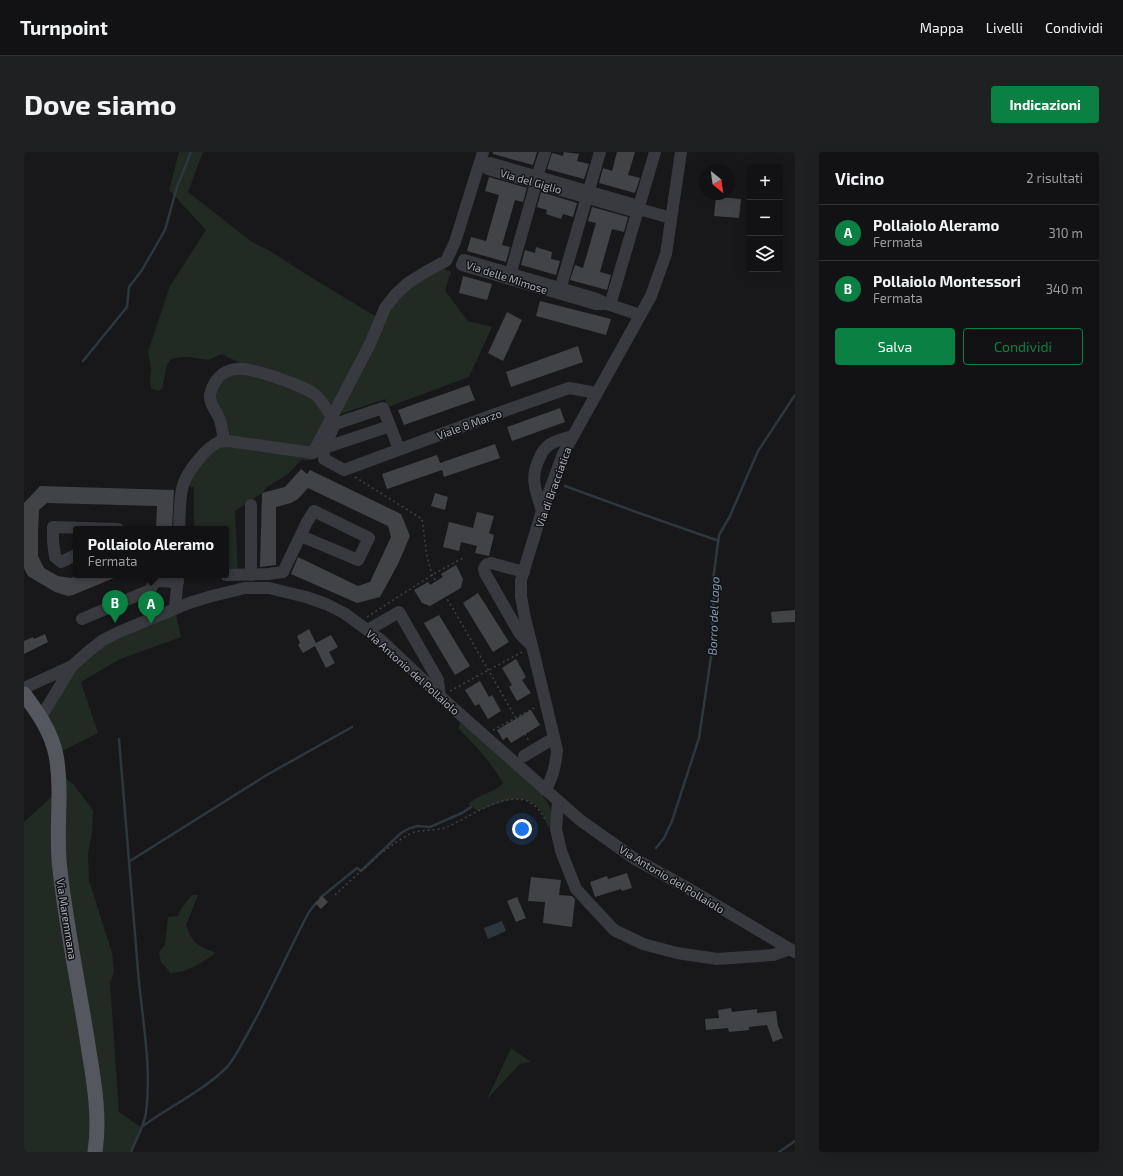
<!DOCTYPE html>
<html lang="it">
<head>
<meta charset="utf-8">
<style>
	body { margin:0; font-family:"Exo 2",sans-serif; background:#1f2022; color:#f1f3f6 }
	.controls { position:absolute; right:12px; top:12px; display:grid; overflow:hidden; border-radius:4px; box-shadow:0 4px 16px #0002 }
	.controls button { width:36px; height:36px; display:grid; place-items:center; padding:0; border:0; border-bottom:1px solid #313234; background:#121214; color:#f1f3f6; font:20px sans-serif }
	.compass { position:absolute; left:675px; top:12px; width:36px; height:36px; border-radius:50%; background:#121214; box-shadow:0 4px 16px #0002; rotate:151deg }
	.you { position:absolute; left:498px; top:677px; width:14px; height:14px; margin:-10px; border:3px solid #fff; border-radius:50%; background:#1a73e8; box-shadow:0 0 0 6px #1a73e833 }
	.badge { display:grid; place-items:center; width:26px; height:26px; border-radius:50%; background:#0b8043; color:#fff; font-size:13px; font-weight:700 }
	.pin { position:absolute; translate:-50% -33px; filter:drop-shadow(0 1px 2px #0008) }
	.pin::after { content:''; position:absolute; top:21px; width:14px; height:12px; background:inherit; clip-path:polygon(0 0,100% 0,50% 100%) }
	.popup { position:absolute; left:49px; top:374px; width:156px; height:52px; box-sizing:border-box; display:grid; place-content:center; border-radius:4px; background:#121214; filter:drop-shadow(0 1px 3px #0005); font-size:13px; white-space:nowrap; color:#9c9ea0 }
	.popup b { font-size:15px; color:#f1f3f6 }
	.popup::after { content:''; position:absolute; left:50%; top:100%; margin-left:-8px; border:8px solid transparent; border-top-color:#121214 }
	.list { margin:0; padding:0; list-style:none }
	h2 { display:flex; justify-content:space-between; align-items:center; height:52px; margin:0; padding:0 16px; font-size:17px }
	h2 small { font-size:13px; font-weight:400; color:#9c9ea0 }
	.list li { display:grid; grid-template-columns:26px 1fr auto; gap:12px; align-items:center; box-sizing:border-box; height:56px; padding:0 16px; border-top:1px solid #313234 }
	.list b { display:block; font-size:15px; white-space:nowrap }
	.list p { margin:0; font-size:13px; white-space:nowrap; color:#9c9ea0 }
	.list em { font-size:13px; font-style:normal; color:#9c9ea0 }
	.actions { display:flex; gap:8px; padding:12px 16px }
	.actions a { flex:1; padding:9px 0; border:1px solid #0b8043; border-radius:4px; text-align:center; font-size:14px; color:#0b8043 }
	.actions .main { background:#0b8043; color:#fff }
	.icon { flex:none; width:22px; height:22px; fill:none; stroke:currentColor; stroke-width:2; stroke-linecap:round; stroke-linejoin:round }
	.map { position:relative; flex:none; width:771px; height:1000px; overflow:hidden; border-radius:4px }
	header { display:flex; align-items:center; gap:24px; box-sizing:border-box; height:56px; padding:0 20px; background:#121214; border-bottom:1px solid #313234 }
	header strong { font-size:19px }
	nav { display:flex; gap:22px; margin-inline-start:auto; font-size:14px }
	.intro { display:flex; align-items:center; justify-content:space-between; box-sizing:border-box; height:96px; padding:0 24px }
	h1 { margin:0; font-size:28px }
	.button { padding:10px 18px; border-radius:4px; background:#0b8043; color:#fff; font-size:14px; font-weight:700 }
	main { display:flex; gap:24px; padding:0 24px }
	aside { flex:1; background:#121214; border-radius:4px; box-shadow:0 4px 16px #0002 }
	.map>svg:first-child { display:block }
</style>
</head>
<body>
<header>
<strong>Turnpoint</strong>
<nav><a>Mappa</a><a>Livelli</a><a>Condividi</a></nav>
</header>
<div class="intro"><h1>Dove siamo</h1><a class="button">Indicazioni</a></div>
<main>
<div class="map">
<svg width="771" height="1000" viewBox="0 0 771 1000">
	<rect width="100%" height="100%" fill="#18181a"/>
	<g fill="#222a24">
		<path d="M155,0h24l-15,40 64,50 18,9 34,22 76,46 5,-11 51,-43 15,7 -6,19 23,30 24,6 -23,50 -81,30 -3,-8 -53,18 -19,36 -1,7h-11l-13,14 -21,13 -5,6 -27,18 3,64h-12v-46h-32v-42l-11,-2 37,-43 -9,-38 3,-21 28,-19 -20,-10 -14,6 -19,-3h-8l-10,2 -4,6 -5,24 -4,2 -7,-3 -1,-8 1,-11 -3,-17 22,-66 36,-56 -37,-40z"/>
		<path d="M151,457l6,28 -61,22 -39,23 17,51 -42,21 -15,-37 48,-66z"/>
		<path d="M437,570l76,67c10,12 21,24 12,39 -3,-5 -5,-12 -8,-17 -16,-22 -43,-8 -63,0l-10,-7c11,-10 25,-10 35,-21 -12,-21 -28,-38 -45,-55z"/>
		<path d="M34,620l15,12 14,18 6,9 -1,22 -4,20 1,27 23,73 2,18 -4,12 9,129 23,16 -11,24h-107v-330l34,-31z"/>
		<path d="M168,743h6l-12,30c7,20 11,20 30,28 -16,10 -26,19 -45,20l-10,-11 -2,-10 6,-7 3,-28 10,-1 4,-9z"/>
		<path d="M487,896l20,14 -11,2 -33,35z"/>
	</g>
	<path fill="#2e363e" d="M478,769l4,10 -18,8 -4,-11z"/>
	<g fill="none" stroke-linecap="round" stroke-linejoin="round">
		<g stroke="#2e363e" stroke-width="2.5">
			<path d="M59,209l44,-54 2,-20 13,-17 23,-40 12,-43 14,-35"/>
			<path d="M541,334l74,27 80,28"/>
			<path d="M95,587c7,77 12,155 19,232 4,47 14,95 8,142 -2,13 -10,27 -15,39"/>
			<path d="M632,696l8,-10 8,-17 27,-83 12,-81 2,-18 -1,-24 2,-16 -1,-19 6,-45 11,-19 28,-65 37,-56"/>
			<path d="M106,709l135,-85 87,-49"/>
			<path d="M296,746l37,-30 4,3 40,-38 7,-4 9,-3 13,1 32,-14 9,-6"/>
			<path d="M119,974c27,-20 59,-34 84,-59 9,-10 15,-24 22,-36 22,-39 39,-80 60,-119l8,-10"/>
			<path d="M755,1000l16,-11"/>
		</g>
	</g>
	<g fill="#424347">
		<path d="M469,0h44l-4,13 -40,-11z"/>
		<path d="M540,0l15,2 -2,7 12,3 -5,15 -37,-10 5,-16 11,3z"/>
		<path d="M593,0h18l-7,23 12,3 -5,15 -36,-10 4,-15 9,3z"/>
		<path d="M465,25l38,11 -4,14 -8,-2 -13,45 8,2 -4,15 -39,-11 4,-14 15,4 13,-46 -14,-4z"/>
		<path d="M517,40l36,11 -4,14 -10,-3 -2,5 -15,-5 1,-4 -10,-3z"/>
		<path d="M692,45l25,2 -2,19 -25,-2z"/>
		<path d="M568,55l36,10 -4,15 -12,-3 -12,43 11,3 -4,15 -37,-10 5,-15 8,3 13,-45 -8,-2z"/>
		<path d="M512,95l16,5 -1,7 9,2 -4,14 -35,-10 4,-15 10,3z"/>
		<path d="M439,124l29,8 -5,16 -28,-7z"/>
		<path d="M516,149l71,18 -5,16 -70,-19z"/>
		<path d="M483,160l15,8 -19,41 -15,-8z"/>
		<path d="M554,194l5,16 -72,25 -5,-15z"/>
		<path d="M445,233l6,15 -71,25 -6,-15z"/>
		<path d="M536,256l5,14 -53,19 -5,-14z"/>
		<path d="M471,292l5,14 -56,19 -2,-7 -55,19 -5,-15 55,-19 3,8z"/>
		<path d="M277,317l6,5 3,-4 91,44 9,22 -12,28 -18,33 -23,6 -66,-29 7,-17 60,29 12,-4 21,-45 -3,-11 -80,-38 -10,11 -7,4 -15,4v58l-16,2 2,-74 23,-6z"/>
		<path d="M16,334l134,4 -2,39h-16l1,-23 -110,-3 -8,7 -1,22v24l6,12 14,8 13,2 7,-3h43l-48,20 -5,1 -13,-4 -27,-16 -4,-8v-65z"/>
		<path d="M411,341l13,4 -3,13 -14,-4z"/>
		<path d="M453,360l17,4 -5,17 5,2 -5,21 -14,-3 2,-7 -16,-4 -2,9 -16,-4 6,-25 24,6z"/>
		<path d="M432,413l7,14 -2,9 -31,18 -8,-3 -8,-13 14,-8 2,3 13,-8 -2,-3z"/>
		<path d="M454,441l31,49 -16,10 -30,-49z"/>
		<path d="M771,458v12l-23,1 -1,-11z"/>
		<path d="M415,463l31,51 -15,9 -31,-52z"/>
		<path d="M285,477l7,14 15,-8 7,12 -9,5 6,11 -9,5 -11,-22 -12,7 -5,-8 2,-2 -3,-7z"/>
		<path d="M21,482l3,8 -24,12v-13l9,-4 1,2z"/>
		<path d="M492,507l10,18 -4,3 9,13 -14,8 -8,-14 3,-2 -10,-17z"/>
		<path d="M456,529l9,16 3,-2 9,16 -13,8 -9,-15 -4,2 -10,-16z"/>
		<path d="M507,558l9,15 -29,18 -4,-6 -4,3 -6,-10z"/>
		<path d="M603,721l5,15 -10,3 -1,-2 -26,8 -5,-15 17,-6 1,3z"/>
		<path d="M507,725l30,3 -2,15 13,1 3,3 -3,28 -29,-4 2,-21 -17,-1z"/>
		<path d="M298,744l6,6 -7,7 -6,-6z"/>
		<path d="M493,745l9,21 -10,4 -9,-21z"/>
		<path d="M707,856l1,4 25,-3v4l19,-2 2,15 5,12 -10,4 -6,-17 -18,2v3l-20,2 -1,-4 -22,2 -1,-11 14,-1 -1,-8z"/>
	</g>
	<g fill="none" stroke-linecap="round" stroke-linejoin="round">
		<g stroke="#3f4146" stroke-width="1.5" stroke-dasharray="2 3" stroke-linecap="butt">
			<path d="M331,325l67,42 5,38 5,18 20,32 77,134"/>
			<path d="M343,465l65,-42 31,-17"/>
			<path d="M426,539l72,-39"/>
			<path d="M469,578l43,-23"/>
			<path d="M311,743c23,-21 45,-44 73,-60 11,-7 27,-3 39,-8 30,-13 79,-53 99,-5"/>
		</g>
		<g stroke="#393a3f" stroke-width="12">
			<path d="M513,25l8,-25"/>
			<path d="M615,57l-7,-5 -142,-41 -2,6 142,41 9,-1 32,9"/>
			<path d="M485,127l27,-96"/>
			<path d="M535,141l41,-141"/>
			<path d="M583,152h-11l-134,-39 2,-5 133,39 10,5 33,11"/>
			<path d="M586,153l45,-153"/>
			<path d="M200,289c-1,-6 -2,-14 -4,-21 -3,-8 -11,-16 -10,-25 3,-14 12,-25 27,-26 14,-2 63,16 76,24 6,3 14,17 19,24"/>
			<path d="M300,296l66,-22"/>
			<path d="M375,297l-16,-41 -48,16 -11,24v11l20,11 149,-55 76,-27 28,5"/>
			<path d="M227,353v70"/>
			<path d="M518,359c-6,-20 -13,-33 -2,-54 2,-5 5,-9 9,-12 7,-5 17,-7 24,-9"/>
			<path d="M155,377c1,-14 0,-30 4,-44 4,-13 23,-38 36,-43 3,-1 6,-1 9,-1l85,12 57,-109 15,-36 11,-14 12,-11 19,-12 19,-10 9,-19 28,-90"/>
			<path d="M52,403l-15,7 -6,-5 -2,-16v-14l65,2"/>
			<path d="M500,420l-33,-9 -4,1 -3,4 1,5 35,61 11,11"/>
			<path d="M202,423l42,-1 15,-2 24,-50 7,-11 55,27 -11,22 -57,-24"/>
			<path d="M151,457l3,-34"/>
			<path d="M58,467l68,-29 5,-9 23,1"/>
			<path d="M344,478l31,-18 39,68 2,17"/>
			<path d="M0,536l48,-22"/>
			<path d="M17,565l31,-51 17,-15 14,-11 16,-8 70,-29 23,-7 33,-8h24l37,9 20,7 18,9 37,27 71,67 128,113 55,39 49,27 111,66"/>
			<path d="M500,604l30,-18"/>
			<path d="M521,638c8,-12 11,-26 12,-40l-25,-104 -7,-27 -4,-23v-16l21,-69 21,-57 88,-158 15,-42 15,-102"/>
			<path d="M534,649l-2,28 5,22 15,38 38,41 29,14 34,9 40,6 56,-4 17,-6"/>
		</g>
		<path stroke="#55575e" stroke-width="15" d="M0,542c14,19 27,37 32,61 7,38 -1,77 4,115 6,54 17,108 26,162 6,40 15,80 9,120"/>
	</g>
	<g text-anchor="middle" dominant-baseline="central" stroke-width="3" stroke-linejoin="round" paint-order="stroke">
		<g font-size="11" fill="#abaeb9" stroke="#131315">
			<text transform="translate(507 29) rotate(16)">Via del Giglio</text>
			<text transform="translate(483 125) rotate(18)">Via delle Mimose</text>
			<text transform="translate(445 272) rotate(-20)">Viale 8 Marzo</text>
			<text transform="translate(529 335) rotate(-70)">Via di Bracciatica</text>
			<text transform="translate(389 520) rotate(42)">Via Antonio del Pollaiolo</text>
			<text transform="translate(648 727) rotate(31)">Via Antonio del Pollaiolo</text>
			<text transform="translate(43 767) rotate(81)">Via Maremmana</text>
		</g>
		<g font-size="12" font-style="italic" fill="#839ab3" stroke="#131315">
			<text transform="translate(689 464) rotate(-88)">Borro del Lago</text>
		</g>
	</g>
</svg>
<div class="controls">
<button>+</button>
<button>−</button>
<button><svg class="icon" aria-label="layers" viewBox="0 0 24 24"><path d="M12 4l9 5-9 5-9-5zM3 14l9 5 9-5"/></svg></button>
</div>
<svg class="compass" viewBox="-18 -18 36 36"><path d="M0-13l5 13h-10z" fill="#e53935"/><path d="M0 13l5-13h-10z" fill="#9c9ea0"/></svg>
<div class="you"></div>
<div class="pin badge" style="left:127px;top:472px">A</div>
<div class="popup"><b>Pollaiolo Aleramo</b>Fermata</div>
<div class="pin badge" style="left:91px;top:471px">B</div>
</div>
<aside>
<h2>Vicino<small>2 risultati</small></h2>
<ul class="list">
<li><span class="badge">A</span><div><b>Pollaiolo Aleramo</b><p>Fermata</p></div><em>310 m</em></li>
<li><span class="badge">B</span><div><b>Pollaiolo Montessori</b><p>Fermata</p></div><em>340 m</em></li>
</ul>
<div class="actions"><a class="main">Salva</a><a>Condividi</a></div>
</aside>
</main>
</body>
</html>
